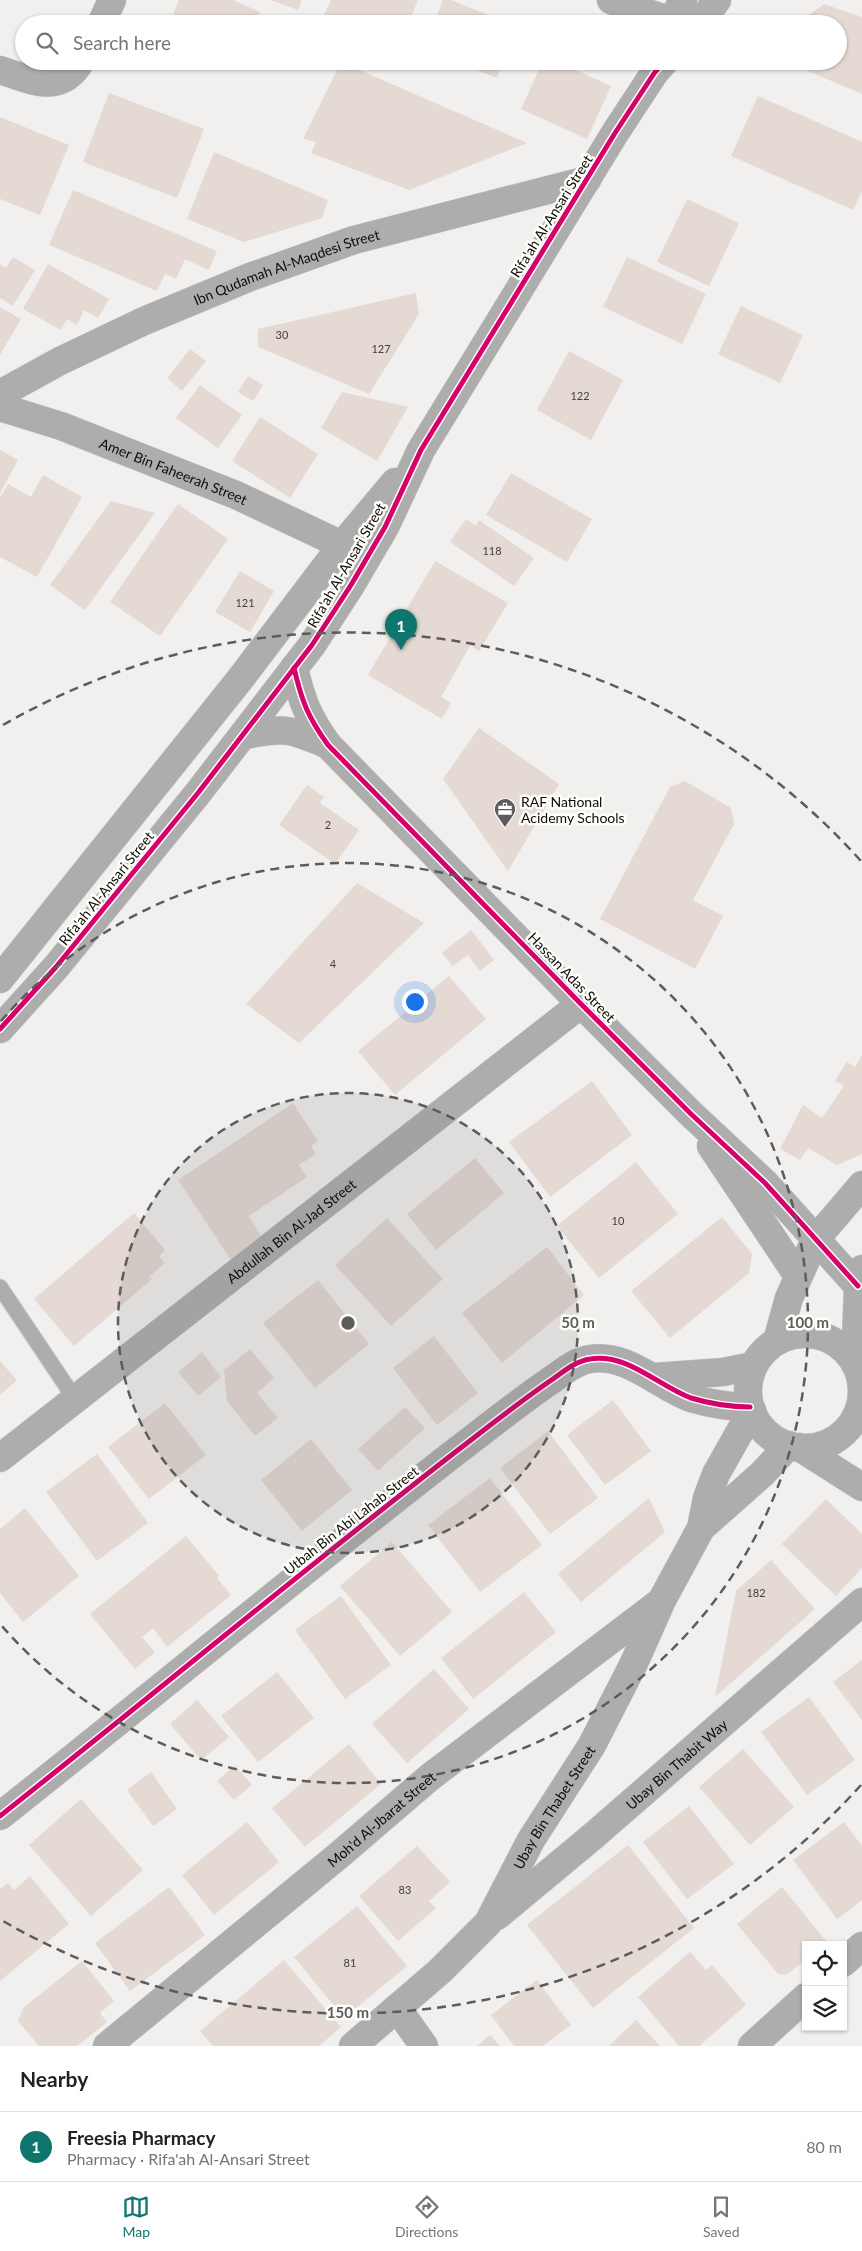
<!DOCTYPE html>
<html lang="en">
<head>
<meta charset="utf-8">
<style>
	body { margin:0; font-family:Lato,sans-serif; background:#f2f2f2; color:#202124 }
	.controls { position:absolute; right:15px; bottom:15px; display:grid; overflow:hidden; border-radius:0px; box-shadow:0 1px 4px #0004 }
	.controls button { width:45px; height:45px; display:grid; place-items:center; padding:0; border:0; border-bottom:1px solid #e0e0e0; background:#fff; color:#202124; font:25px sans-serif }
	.you { position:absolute; left:414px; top:1001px; width:18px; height:18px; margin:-12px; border:4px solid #fff; border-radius:50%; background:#1a73e8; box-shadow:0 0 0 8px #1a73e833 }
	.badge { display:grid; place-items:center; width:32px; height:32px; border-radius:50%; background:#0f766e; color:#fff; font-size:16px; font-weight:700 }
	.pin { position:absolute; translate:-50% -41px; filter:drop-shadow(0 1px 2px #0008) }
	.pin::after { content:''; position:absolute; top:26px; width:18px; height:15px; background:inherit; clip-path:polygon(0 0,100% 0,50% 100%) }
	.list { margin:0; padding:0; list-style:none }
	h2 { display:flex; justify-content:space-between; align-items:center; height:65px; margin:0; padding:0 20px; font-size:21px }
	h2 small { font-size:16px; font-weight:400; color:#757577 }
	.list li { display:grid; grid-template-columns:32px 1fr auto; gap:15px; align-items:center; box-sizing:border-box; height:70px; padding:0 20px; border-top:1px solid #e0e0e0 }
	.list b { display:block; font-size:19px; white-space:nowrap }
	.list p { margin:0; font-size:16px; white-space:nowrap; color:#757577 }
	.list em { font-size:16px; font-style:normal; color:#757577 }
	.icon { flex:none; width:28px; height:28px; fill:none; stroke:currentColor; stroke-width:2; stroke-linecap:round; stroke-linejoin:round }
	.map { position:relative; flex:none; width:862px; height:2046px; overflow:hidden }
	.search { position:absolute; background:#fff; box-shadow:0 1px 4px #0004; left:15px; right:15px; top:15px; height:55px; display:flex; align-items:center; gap:12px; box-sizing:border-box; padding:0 18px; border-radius:28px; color:#757577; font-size:19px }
	.sheet { height:135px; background:#fff }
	nav { display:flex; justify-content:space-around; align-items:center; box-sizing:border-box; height:70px; border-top:1px solid #e0e0e0; background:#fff; font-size:14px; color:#757577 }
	nav a { display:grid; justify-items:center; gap:2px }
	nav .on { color:#0f766e }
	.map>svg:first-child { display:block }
</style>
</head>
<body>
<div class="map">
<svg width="862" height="2046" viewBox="0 0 862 2046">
	<rect width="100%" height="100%" fill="#f1f0ee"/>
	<g fill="#e4d9d3">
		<path d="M179,0h54l27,12 -5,12h-86z"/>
		<path d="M271,0h31l-4,10z"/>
		<path d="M331,0h87l-10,24h-72l-13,-6z"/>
		<path d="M443,0h8l59,24h-76z"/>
		<path d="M824,4l38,13v77l-77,-33h53v-37h-41z"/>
		<path d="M454,61h49l-6,17z"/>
		<path d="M543,61h13l55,25 -24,53 -66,-30z"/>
		<path d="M341,62l186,81 -118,47 -98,-37 5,-11 -13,-3z"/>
		<path d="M109,93l95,36 -27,69 -94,-36z"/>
		<path d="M758,96l104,46v49l-9,19 -122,-54z"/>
		<path d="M0,117l69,28 -29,70 -40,-16z"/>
		<path d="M214,152l114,48 -6,18 -78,24 -57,-23z"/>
		<path d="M73,190l144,61 -8,19 -24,-11 -9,20 -11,-5 -8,17 -108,-46z"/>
		<path d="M687,199l52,24 -30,63 -52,-24z"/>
		<path d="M13,257l22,13 -22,36 -13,-8v-34l6,4z"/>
		<path d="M627,257l79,37 -24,50 -79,-37z"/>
		<path d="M48,264l61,35 -11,19 -14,-8 -7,15 -10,-6 -6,11 -38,-21z"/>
		<path d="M416,293l3,21 -50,80 -111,-47v-18z"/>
		<path d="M741,306l62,29 -23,48 -62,-29z"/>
		<path d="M0,307l21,12 -21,36z"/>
		<path d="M190,349l16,12 -24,30 -15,-13z"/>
		<path d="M569,351l54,29 -32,60 -54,-30z"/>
		<path d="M248,376l15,9 -10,16 -15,-9z"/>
		<path d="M200,385l42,30 -24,33 -42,-30z"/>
		<path d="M342,392l66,15 -31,54 -56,-33z"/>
		<path d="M260,417l58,37 -28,44 -58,-37z"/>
		<path d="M0,450l18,10 -18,33z"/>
		<path d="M511,473l81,46 -25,43 -81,-47z"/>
		<path d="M43,475l39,22 -45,80 -37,-20v-59l8,-14 23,13z"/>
		<path d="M111,501l44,12 -70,97 -35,-25z"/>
		<path d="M178,504l50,35 -68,97 -50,-34z"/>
		<path d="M466,519l10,7 3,-6 55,38 -20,28 -64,-44z"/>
		<path d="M435,561l73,42 -29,48 -9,-5 -29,51 10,6 -9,16 -74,-44z"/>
		<path d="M240,571l34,20 -24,41 -35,-20z"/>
		<path d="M479,728l80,56 -51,87 -65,-92z"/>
		<path d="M685,781l46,27 3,16 -41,76 30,16 -28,53 -95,-50 70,-132z"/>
		<path d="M307,785l17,12 -4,6 39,27 -24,34 -56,-39z"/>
		<path d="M357,883l67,40 -125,120 -53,-39z"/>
		<path d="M471,930l23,30 -14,11 -12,-16 -15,11 -11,-13z"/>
		<path d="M449,976l37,43 -91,76 -37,-44z"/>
		<path d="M862,1055v99l-25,11 -29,-17 -8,12 -20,-11 23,-44 19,13 22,-32 -9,-5 12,-19 8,5z"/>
		<path d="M592,1081l40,54 -82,62 -41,-55z"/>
		<path d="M293,1103l25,38 -7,5 5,8 -17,11 8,12 -58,39 14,23 -32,21 -53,-80z"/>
		<path d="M475,1158l29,35 -68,57 -29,-36z"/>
		<path d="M636,1162l42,52 -79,64 -42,-52z"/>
		<path d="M134,1213l31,37 -6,6 6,7 -16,14 3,2 -78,67 -40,-47z"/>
		<path d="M722,1217l30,37 -3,19 -79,65 -39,-47z"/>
		<path d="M387,1218l56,61 -52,47 -56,-61z"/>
		<path d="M547,1247l37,48 -82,68 -40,-50z"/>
		<path d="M318,1280l51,64 -54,44 -52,-65z"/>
		<path d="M434,1336l44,57 -41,32 -44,-57z"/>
		<path d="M250,1349l24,29 -17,15 21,25 -23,18 -28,-35 -3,-31z"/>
		<path d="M202,1352l19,25 -23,19 -20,-24z"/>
		<path d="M0,1361l17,19 -17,15z"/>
		<path d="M613,1400l38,51 -46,34 -38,-50z"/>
		<path d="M165,1403l41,52 -57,44 -41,-52z"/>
		<path d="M405,1407l20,21 -47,43 -20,-22z"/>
		<path d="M548,1431l50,67 -48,36 -50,-66z"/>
		<path d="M311,1439l41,51 -50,41 -41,-51z"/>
		<path d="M97,1454l51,69 -51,38 -51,-69z"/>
		<path d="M490,1478l52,67 -62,47 -52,-67z"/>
		<path d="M649,1498l16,34 -84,70 -23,-28z"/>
		<path d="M826,1499l36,35v34l-26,28 -54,-52z"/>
		<path d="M25,1508l54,68 -56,46 -23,-29v-64z"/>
		<path d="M186,1536l33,40 -2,2 14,17 -64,52 -14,-19 -11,9 13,15 -20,17 -45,-55z"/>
		<path d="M392,1542l60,70 -52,44 -60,-70z"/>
		<path d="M771,1560l44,49 -100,88 21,-106z"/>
		<path d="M524,1592l32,40 -83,67 -32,-41z"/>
		<path d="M341,1596l50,69 -46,34 -50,-69z"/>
		<path d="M862,1660v60l-29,-38z"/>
		<path d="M434,1669l35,40 -62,54 -35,-39z"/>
		<path d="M277,1672l37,46 -56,44 -37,-46z"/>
		<path d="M809,1697l46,63 -48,35 -46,-63z"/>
		<path d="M197,1700l32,37 -28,23 -31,-36z"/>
		<path d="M349,1744l32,40 -76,63 -33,-39z"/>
		<path d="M743,1749l51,58 -44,38 -51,-58z"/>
		<path d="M235,1765l17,20 -18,15 -17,-19z"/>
		<path d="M151,1772l26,37 -24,17 -26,-36z"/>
		<path d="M81,1799l62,71 -52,46 -62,-71z"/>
		<path d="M689,1806l45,58 -47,35 -44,-57z"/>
		<path d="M247,1822l32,40 -65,53 -32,-40z"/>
		<path d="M844,1822l18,24v54l-25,19 -44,-59z"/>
		<path d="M628,1845l66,83 -101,80 -66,-83z"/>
		<path d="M417,1846l33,36 -21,19 7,7 -38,33 -39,-45z"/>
		<path d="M30,1876l39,48 -69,57v-92l8,-6 6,7z"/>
		<path d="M169,1887l36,48 -75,56 -35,-48z"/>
		<path d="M782,1887l45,55 -3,3h-18v14l-20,16 -8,-1 -41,-50z"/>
		<path d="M357,1906l50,60 -63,52 -50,-61z"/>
		<path d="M690,1952l16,18 6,-5 34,40 -47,41h-20l-41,-49z"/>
		<path d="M284,1960l57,67 -22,19h-106l-13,-15z"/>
		<path d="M82,1961l32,40 -14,12 7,9 -30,24h-38l-21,-25 6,-14z"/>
		<path d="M537,1980l34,45 -28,21h-29l-23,-31z"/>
		<path d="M636,2020l24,26h-51z"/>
		<path d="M490,2035l10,11h-23z"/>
	</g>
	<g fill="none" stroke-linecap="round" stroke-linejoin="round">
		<g stroke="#cccccb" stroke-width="17">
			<path id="service" d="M0,1287l75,112"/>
		</g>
		<g stroke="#cccccb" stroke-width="29">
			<g id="minor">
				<path d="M611,0l68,24"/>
				<path d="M101,24l11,-24"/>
				<path d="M0,70c31,10 60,26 81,-9"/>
				<path id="s1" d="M0,394l60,-33 84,-40 106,-44 104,-37 233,-60"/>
				<path id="s2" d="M0,407l61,19 175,69 106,50"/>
				<path d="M294,668c8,34 14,49 34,77l253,259 109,109 75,70 93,103"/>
				<path d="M245,735c40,-8 46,-6 83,10"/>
				<path d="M711,1146l87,130"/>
				<circle cx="805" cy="1391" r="57"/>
				<path d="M777,1341l12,-43 26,-58 47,-55"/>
				<path d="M855,1364l3,-78 4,-17"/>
				<path d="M654,1377l69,-5 30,-6"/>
				<path d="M799,1447l63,40"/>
				<path id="s3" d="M0,1458l581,-454"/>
				<path d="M701,1528l61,-54 27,-29"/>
				<path d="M0,1816c153,-121 303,-246 458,-366 30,-23 60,-47 92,-69 12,-8 25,-20 40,-22 38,-6 68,27 101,39 20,6 39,9 59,9"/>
				<path id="s4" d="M497,1916l95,-79 270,-235"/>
				<path d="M843,1963l19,-17"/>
				<path d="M397,2008l27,38"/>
				<path id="s5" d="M107,2046l231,-190 92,-79 229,-174"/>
				<path id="s6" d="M353,2046l87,-75 48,-48 43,-83 61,-95 42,-82 28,-63 39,-72 6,-30 9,-24 36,-64"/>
				<path d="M752,2046l54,-49"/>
			</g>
		</g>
		<g stroke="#cccccb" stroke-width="29">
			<g id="tertiary">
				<path d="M670,24l13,-24"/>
				<path d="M699,24l18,-24"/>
				<path d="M0,979l241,-301 101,-133 53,-63"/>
				<path d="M0,1029l56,-62 142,-174 114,-148 39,-60 34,-58 36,-77 194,-317 40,-61 10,-11"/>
			</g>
		</g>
		<use href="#service" stroke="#adadad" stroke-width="15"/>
		<use href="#minor" stroke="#adadad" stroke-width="28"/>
		<use href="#tertiary" stroke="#adadad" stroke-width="28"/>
		<g stroke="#fffefa" stroke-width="8">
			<g id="cycleway">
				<path d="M294,668c8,34 14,49 34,77l253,259 109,109 75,70 93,103"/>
				<path d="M0,1029l56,-62 142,-174 114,-148 39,-60 34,-58 36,-77 194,-317 40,-61 10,-11"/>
				<path d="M0,1816c153,-121 303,-246 458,-366 30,-23 60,-47 92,-69 12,-8 25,-20 40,-22 38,-6 68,27 101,39 20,6 39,9 59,9"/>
			</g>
		</g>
		<use href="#cycleway" stroke="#d6006c" stroke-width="5"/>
	</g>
	<circle cx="348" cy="1323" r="230" fill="#5d5c5a" fill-opacity=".12"/>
	<g fill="none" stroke="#5d5c5a" stroke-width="2.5" stroke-dasharray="9 6">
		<circle cx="348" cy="1323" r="230"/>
		<path d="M1 1021A460 460 0 1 1 1 1625"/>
		<path d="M861 1785A690 690 0 0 1 3 1921M3 725A690 690 0 0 1 861 861"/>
	</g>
	<defs>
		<g id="office-pin" transform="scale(1.125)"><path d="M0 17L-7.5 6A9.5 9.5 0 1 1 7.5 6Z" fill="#5d5c5a" stroke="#fffefa"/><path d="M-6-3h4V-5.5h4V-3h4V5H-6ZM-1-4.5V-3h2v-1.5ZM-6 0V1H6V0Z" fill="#fff"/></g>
	</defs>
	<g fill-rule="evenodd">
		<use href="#office-pin" x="505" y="809"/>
	</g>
	<g text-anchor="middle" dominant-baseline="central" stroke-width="5" stroke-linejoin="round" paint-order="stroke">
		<g font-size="11" fill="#44403e">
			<text x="282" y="334">30</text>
			<text x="381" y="348">127</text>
			<text x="580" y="395">122</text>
			<text x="492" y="550">118</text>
			<text x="245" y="602">121</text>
			<text x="328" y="824">2</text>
			<text x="333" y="963">4</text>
			<text x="618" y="1220">10</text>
			<text x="756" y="1592">182</text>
			<text x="405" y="1889">83</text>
			<text x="350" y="1962">81</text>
		</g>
		<g font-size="14" fill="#0d0c0b" stroke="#fffefa">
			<text transform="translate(551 216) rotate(-58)">Rifa'ah Al-Ansari Street</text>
			<text stroke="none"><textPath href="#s1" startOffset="314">Ibn Qudamah Al-Maqdesi Street</textPath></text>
			<text stroke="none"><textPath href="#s2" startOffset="185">Amer Bin Faheerah Street</textPath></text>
			<text transform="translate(346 565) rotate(-60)">Rifa'ah Al-Ansari Street</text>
			<text transform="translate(106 888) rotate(-51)">Rifa'ah Al-Ansari Street</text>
			<text transform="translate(572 977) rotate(46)">Hassan Adas Street</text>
			<text stroke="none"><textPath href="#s3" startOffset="369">Abdullah Bin Al-Jad Street</textPath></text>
			<text transform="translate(351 1520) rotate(-38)">Utbah Bin Abi Lahab Street</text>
			<text stroke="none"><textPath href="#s4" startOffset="235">Ubay Bin Thabit Way</textPath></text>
			<text stroke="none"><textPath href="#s6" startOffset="316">Ubay Bin Thabet Street</textPath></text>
			<text stroke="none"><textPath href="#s5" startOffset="356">Moh'd Al-Jbarat Street</textPath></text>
		</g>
		<g font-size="14" fill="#0d0c0b" stroke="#fffefa" text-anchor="start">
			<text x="521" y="801">RAF National<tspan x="521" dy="16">Acidemy Schools</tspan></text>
		</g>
	</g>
	<circle cx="348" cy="1323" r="8" fill="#5d5c5a" stroke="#fffefa" stroke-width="2.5"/>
	<g font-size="15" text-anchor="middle" font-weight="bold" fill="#5d5c5a" stroke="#fffefa" stroke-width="5" stroke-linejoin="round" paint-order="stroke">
		<text x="578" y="1328">50 m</text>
		<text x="808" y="1328">100 m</text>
		<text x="348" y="2018">150 m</text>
	</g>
</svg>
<div class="controls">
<button><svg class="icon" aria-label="locate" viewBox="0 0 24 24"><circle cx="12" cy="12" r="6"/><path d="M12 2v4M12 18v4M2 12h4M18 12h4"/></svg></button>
<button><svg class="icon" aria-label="layers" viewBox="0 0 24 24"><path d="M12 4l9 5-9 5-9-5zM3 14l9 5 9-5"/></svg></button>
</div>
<div class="you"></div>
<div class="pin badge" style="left:401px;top:650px">1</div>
<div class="search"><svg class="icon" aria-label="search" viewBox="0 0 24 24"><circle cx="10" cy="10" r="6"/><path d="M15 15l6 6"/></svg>Search here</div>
</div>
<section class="sheet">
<h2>Nearby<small></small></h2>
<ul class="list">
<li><span class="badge">1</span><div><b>Freesia Pharmacy</b><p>Pharmacy · Rifa'ah Al-Ansari Street</p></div><em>80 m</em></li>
</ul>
</section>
<nav>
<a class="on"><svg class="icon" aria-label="map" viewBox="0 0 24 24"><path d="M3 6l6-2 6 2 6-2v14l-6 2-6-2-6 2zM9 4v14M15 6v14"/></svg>Map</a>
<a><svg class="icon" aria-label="directions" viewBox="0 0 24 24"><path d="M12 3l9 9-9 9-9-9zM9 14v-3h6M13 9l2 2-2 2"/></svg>Directions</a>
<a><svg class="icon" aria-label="saved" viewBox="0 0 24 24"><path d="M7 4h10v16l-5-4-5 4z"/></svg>Saved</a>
</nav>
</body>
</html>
